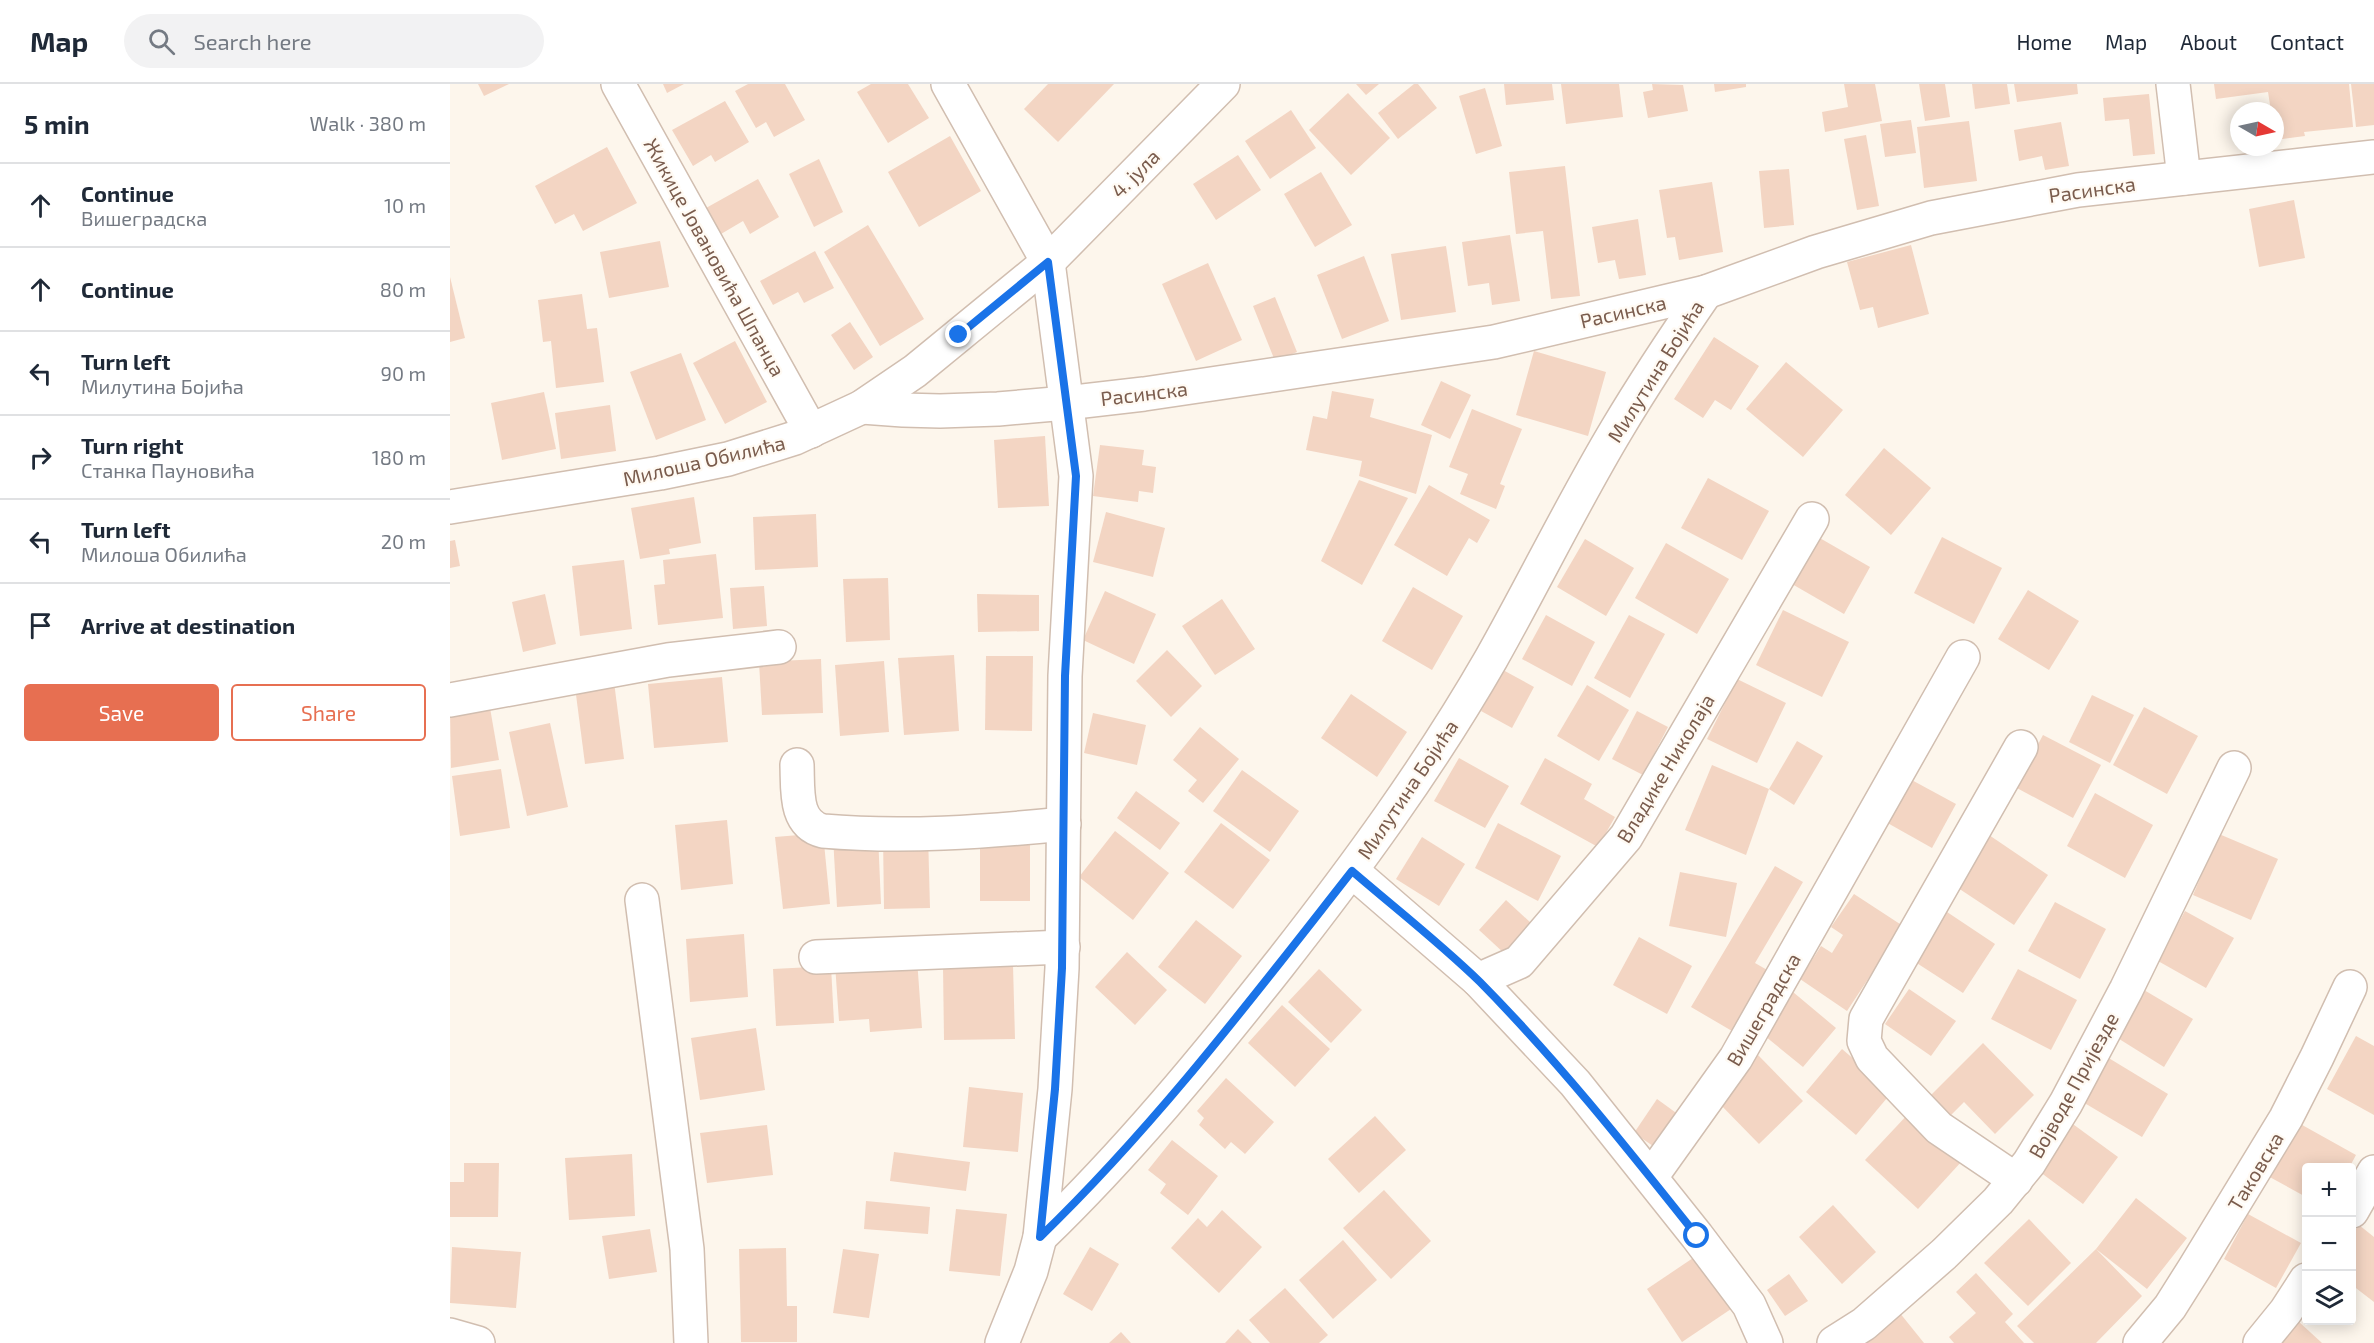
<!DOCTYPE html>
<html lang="en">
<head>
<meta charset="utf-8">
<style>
	body { margin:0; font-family:"Exo 2",sans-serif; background:#f2f2f3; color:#1f2937 }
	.controls { position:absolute; right:18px; bottom:18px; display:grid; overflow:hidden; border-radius:6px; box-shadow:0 3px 15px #0003 }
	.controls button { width:54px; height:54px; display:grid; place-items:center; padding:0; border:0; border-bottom:2px solid #e0e1e3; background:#fff; color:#1f2937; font:30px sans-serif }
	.compass { position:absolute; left:1780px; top:18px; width:54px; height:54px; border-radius:50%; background:#fff; box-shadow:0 3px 15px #0003; rotate:99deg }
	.stop { position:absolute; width:18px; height:18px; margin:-14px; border:4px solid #1a73e8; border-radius:50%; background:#fff }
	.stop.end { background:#1a73e8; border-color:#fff; box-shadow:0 2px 6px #0008 }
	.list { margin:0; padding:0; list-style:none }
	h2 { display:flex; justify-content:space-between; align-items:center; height:78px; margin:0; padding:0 24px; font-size:26px }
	h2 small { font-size:20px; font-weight:400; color:#747a83 }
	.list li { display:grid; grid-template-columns:39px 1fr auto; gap:18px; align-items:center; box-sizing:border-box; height:84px; padding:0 24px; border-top:2px solid #e0e1e3 }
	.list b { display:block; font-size:22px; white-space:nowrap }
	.list p { margin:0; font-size:20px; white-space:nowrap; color:#747a83 }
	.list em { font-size:20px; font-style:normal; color:#747a83 }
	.actions { display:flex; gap:12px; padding:18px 24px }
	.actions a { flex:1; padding:14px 0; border:2px solid #e76f51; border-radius:6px; text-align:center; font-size:21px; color:#e76f51 }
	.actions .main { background:#e76f51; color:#fff }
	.icon { flex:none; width:33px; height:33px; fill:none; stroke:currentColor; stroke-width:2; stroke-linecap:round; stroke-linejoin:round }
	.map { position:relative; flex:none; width:1924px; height:1259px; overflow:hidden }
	header { display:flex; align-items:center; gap:36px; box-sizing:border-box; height:84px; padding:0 30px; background:#fff; border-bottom:2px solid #e0e1e3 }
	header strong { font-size:28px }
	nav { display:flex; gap:33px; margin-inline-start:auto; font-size:21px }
	.search { width:420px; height:54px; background:#f2f2f3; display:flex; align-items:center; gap:15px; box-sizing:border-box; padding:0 21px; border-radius:33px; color:#747a83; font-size:22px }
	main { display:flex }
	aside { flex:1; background:#fff }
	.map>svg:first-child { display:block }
</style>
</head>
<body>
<header>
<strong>Map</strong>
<div class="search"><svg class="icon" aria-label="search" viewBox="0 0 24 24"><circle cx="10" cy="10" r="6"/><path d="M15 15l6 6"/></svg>Search here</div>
<nav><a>Home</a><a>Map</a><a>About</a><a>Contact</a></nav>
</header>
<main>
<aside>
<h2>5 min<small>Walk · 380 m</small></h2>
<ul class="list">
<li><svg class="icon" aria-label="ahead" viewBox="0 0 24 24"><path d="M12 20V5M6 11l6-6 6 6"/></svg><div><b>Continue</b><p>Вишеградска</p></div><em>10 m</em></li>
<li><svg class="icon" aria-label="ahead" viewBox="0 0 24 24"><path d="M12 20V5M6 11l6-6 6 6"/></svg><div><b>Continue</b></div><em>80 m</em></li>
<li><svg class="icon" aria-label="left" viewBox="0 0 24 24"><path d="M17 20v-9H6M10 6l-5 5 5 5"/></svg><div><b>Turn left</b><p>Милутина Бојића</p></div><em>90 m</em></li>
<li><svg class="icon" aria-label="right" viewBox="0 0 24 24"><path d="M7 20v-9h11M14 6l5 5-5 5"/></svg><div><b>Turn right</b><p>Станка Пауновића</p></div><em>180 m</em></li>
<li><svg class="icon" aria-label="left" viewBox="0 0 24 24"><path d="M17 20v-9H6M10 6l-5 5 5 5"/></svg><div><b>Turn left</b><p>Милоша Обилића</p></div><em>20 m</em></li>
<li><svg class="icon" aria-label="arrive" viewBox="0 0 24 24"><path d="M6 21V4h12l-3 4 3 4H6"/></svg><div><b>Arrive at destination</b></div></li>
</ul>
<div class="actions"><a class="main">Save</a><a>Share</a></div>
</aside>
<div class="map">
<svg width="1924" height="1259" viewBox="0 0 1924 1259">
	<rect width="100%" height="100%" fill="#fdf6ec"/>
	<g fill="#f3d5c3">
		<path d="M28,0h31l-25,12z"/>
		<path d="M213,0h21l-17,9z"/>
		<path d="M298,0h37l20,36 -31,17 -8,-15 -10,6 -21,-37z"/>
		<path d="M421,0h37l21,34 -41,25 -31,-51z"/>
		<path d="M598,0h66l-56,58 -34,-33z"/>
		<path d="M906,0h23l-13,11z"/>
		<path d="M964,0h4l19,24 -39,31 -20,-26z"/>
		<path d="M1054,0h48l2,16 -48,5z"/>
		<path d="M1111,0h58l4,33 -57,7z"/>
		<path d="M1202,0l31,1 5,26 -40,7 -5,-26 10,-2z"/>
		<path d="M1264,0h32v3l-31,5z"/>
		<path d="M1394,0h31l7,37 -57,11 -3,-20 26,-5z"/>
		<path d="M1469,0h26l5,33 -25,4z"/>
		<path d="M1522,0h35l3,20 -35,5z"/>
		<path d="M1564,0h63l1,10 -61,8z"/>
		<path d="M1764,0h135l4,43 -49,5 1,4 -30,4v-29h-4l-3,-19 -52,7z"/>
		<path d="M1901,0h23v41l-18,2z"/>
		<path d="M1035,4l17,58 -26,8 -17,-58z"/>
		<path d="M898,9l42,45 -39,37 -42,-45z"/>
		<path d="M1699,10l6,60 -22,2 -4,-37 -24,2 -2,-23z"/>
		<path d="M275,17l24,41 -34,20 -4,-7 -18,11 -21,-36z"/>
		<path d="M841,26l25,38 -46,31 -25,-38z"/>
		<path d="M1461,36l5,33 -31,4 -5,-33z"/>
		<path d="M1519,37l8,60 -53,7 -7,-61z"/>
		<path d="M1611,38l8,44 -24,4 -3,-14 -23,5 -5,-31z"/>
		<path d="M1416,51l13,71 -22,4 -13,-71z"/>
		<path d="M500,52l31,55 -62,36 -31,-55z"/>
		<path d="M157,63l30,56 -54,28 -9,-17 -19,10 -20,-38z"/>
		<path d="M788,71l23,35 -45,30 -23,-36z"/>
		<path d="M369,75l24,53 -29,15 -25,-53z"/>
		<path d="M1115,82l15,130 -29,3 -8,-68 -27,3 -7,-62z"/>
		<path d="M1339,85l5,56 -30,3 -5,-57z"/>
		<path d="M871,88l31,53 -37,22 -31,-53z"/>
		<path d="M308,95l21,38 -29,17 -7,-13 -22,13 -15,-26z"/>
		<path d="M1262,98l11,70 -44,8 -4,-23 -8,1 -8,-48z"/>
		<path d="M1844,116l11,58 -46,9 -10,-58z"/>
		<path d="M1188,135l8,56 -27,4 -4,-19 -17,3 -6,-36z"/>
		<path d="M418,141l56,94 -44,27 -56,-94z"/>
		<path d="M1060,151l10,66 -28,4 -3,-22 -21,3 -6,-44z"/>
		<path d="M210,157l9,46 -60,11 -9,-46z"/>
		<path d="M1461,161l18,69 -51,14 -5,-21 -13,3 -13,-48z"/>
		<path d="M996,162l10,66 -55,8 -10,-66z"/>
		<path d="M365,167l19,37 -30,15 -6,-11 -25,13 -13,-24z"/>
		<path d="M914,172l25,65 -47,18 -25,-64z"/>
		<path d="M758,179l34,77 -46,21 -34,-77z"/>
		<path d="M0,193l15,61 -15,4z"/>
		<path d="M132,210l5,35 10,-1 7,54 -48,6 -5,-47 -8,1 -5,-42z"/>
		<path d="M825,213l22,55 -22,9 -22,-55z"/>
		<path d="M400,238l23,35 -19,13 -23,-35z"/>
		<path d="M1264,253l45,29 -28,44 -16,-10 -12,18 -29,-19z"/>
		<path d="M285,257l32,61 -42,22 -32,-61z"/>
		<path d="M1084,267l72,21 -18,64 -72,-21z"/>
		<path d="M231,269l25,67 -50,20 -26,-68z"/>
		<path d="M1336,278l57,48 -40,47 -57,-48z"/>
		<path d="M991,297l30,14 -21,44 -29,-14z"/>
		<path d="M882,307l42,8 -4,18 62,18 -16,59 -57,-18 3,-15 -56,-11 7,-34 14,3z"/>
		<path d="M94,308l12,57 -54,11 -11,-57z"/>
		<path d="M160,321l6,46 -55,8 -6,-46z"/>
		<path d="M1022,325l50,20 -22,55 5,2 -9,23 -36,-15 8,-20 -19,-7z"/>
		<path d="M595,352l4,70 -51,2 -4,-68z"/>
		<path d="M650,361l44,5 -2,15 14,2 -3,26 -14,-2 -1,11 -45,-6z"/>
		<path d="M1434,364l47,40 -40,47 -46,-40z"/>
		<path d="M1258,394l61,33 -27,49 -61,-32z"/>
		<path d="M909,396l49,18 -46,87 -41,-24z"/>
		<path d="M979,401l61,35 -13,23 -8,-5 -22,38 -53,-31z"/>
		<path d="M244,413l7,46 -32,6 1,5 -30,5 -9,-51z"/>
		<path d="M656,428l59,16 -12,49 -60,-15z"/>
		<path d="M366,430l2,53 -63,3 -2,-53z"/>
		<path d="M1368,453l52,30 -26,47 -52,-30z"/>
		<path d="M1492,453l60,31 -28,56 -60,-31z"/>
		<path d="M1135,455l49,29 -28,48 -49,-29z"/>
		<path d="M5,456l5,26 -10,2v-27z"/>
		<path d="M1216,459l63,36 -32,55 -62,-36z"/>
		<path d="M266,470l7,64 -65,7 -4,-40 11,-1 -2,-24z"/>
		<path d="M174,476l8,69 -52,7 -8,-70z"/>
		<path d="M438,494l2,62 -44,2 -3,-63z"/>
		<path d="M314,502l3,40 -34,3 -3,-41z"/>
		<path d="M963,503l50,29 -31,54 -50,-29z"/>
		<path d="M1578,506l51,31 -30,49 -51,-31z"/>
		<path d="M655,507l51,23 -22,50 -51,-24z"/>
		<path d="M95,510l11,50 -33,8 -11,-50z"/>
		<path d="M527,510l62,1v36l-61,1z"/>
		<path d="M772,515l33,50 -40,26 -33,-49z"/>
		<path d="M1333,526l66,32 -27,55 -66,-32z"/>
		<path d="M1096,531l49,27 -23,44 -50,-27z"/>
		<path d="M1179,531l36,19 -35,64 -36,-20z"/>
		<path d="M717,566l35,36 -31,31 -35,-36z"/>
		<path d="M504,571l5,76 -55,4 -6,-77z"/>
		<path d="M536,572h47l-1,75 -47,-1z"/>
		<path d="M371,575l2,54 -61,2 -3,-53z"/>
		<path d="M434,577l5,71 -49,4 -5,-71z"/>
		<path d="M1053,586l31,17 -22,41 -31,-17z"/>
		<path d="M272,593l6,65 -74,6 -6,-64z"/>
		<path d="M1287,595l49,24 -29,60 -50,-24z"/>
		<path d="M164,598l10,77 -39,5 -10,-77z"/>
		<path d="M1137,601l42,25 -30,51 -42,-25z"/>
		<path d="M901,610l56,38 -30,45 -56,-39z"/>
		<path d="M1642,611l42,20 -24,48 -41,-21z"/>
		<path d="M39,618l10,58 -48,8 -1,-59z"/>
		<path d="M1694,623l54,29 -31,58 -54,-29z"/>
		<path d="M1187,627l31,16 -25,48 -31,-16z"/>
		<path d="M643,629l53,12 -9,40 -53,-12z"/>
		<path d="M100,639l18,84 -41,9 -18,-84z"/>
		<path d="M750,643l39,32 -36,44 -15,-12 9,-11 -24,-20z"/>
		<path d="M1593,651l58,30 -28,53 -58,-31z"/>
		<path d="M1347,657l26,15 -29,49 -25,-16z"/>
		<path d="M1009,674l50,28 -24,42 -51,-27z"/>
		<path d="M1095,674l47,26 -8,15 31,18 -17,30 -78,-43z"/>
		<path d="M1262,681l57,24 -23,66 -61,-25z"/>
		<path d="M51,685l9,59 -50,8 -8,-60z"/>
		<path d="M792,686l57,41 -29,41 -57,-41z"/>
		<path d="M1458,694l48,26 -24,44 -48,-27z"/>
		<path d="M686,707l44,32 -20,27 -43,-32z"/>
		<path d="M1645,709l58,32 -28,53 -58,-32z"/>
		<path d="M277,736l6,64 -52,6 -6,-65z"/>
		<path d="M771,739l49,37 -37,49 -49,-37z"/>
		<path d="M1048,739l63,33 -23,45 -63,-33z"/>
		<path d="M665,747l54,42 -36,47 -54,-43z"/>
		<path d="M373,749l7,71 -47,5 -8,-72z"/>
		<path d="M478,750l2,74 -46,1 -1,-74z"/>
		<rect x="530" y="750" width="50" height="67"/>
		<path d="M1769,750l59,25 -27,61 -58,-25z"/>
		<path d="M428,751l3,69 -44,3 -4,-70z"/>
		<path d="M1539,751l59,40 -34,50 -59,-39z"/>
		<path d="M972,753l43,27 -26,42 -43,-27z"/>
		<path d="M1325,782l28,16 -48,81 14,8 -37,60 -41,-24z"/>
		<path d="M1230,788l57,11 -11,54 -57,-11z"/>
		<path d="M1404,810l49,32 -56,85 -47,-32 21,-33 11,7 11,-18 -12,-8z"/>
		<path d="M1056,816l26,24 -27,30 -26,-24z"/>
		<path d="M1605,818l51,27 -26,50 -52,-28z"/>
		<path d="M1491,824l54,36 -32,49 -54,-35z"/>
		<path d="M1735,827l49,27 -28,50 -48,-27z"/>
		<path d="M746,836l46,36 -37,48 -47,-37z"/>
		<path d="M294,850l4,63 -58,5 -4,-63z"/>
		<path d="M1189,853l53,29 -25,48 -54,-29z"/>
		<path d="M677,868l40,38 -32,35 -40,-38z"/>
		<path d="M467,875l5,69 -52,4 -1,-13 -30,2 -4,-57z"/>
		<path d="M563,881l2,74 -71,1 -1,-74z"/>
		<path d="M381,882l3,57 -58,3 -3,-57z"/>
		<path d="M869,885l43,41 -31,33 -43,-41z"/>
		<path d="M1568,885l59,31 -26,50 -60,-31z"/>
		<path d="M1459,905l47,32 -25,35 -46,-32z"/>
		<path d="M1694,906l49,29 -29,48 -48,-30z"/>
		<path d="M1343,908l43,36 -33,39 -43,-35z"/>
		<path d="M832,921l48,44 -35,38 -47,-44z"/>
		<path d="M306,944l9,62 -65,10 -9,-62z"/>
		<path d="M1906,952l18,10v69l-47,-26z"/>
		<path d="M1533,959l51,52 -39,39 -31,-32 -14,14 -20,-20z"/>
		<path d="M1392,965l50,43 -36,43 -50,-43z"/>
		<path d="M1308,971l45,46 -44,43 -45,-46z"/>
		<path d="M1657,973l61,37 -26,43 -61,-36z"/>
		<path d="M776,994l48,44 -29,32 -14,-12 -6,7 -26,-24 5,-7 -7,-7z"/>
		<path d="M519,1003l54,6 -5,59 -55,-5z"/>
		<path d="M1207,1015l22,16 -23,33 -22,-15z"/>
		<path d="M1460,1028l52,49 -44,48 -53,-49z"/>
		<path d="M925,1032l31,34 -47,43 -31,-34z"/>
		<path d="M1845,1037l61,34 -7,13h-43v29l-40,-22z"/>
		<path d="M1620,1038l48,35 -35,47 -47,-35z"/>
		<path d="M317,1041l6,50 -66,8 -7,-50z"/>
		<path d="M722,1056l46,36 -30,39 -28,-22 6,-9 -18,-14z"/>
		<path d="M444,1068l76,10 -4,29 -76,-10z"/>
		<path d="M182,1070l3,62 -66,4 -4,-62z"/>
		<path d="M14,1079h35l-1,54h-48v-35h14z"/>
		<path d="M934,1106l47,51 -40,38 -48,-51z"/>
		<path d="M1686,1114l51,40 -40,51 -51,-40 46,47 -46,47h-62l-17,-17 79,-77z"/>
		<path d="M416,1117l64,6 -2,27 -64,-5z"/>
		<path d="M1383,1121l43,47 -34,32 -43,-47z"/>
		<path d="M506,1125l51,5 -7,62 -51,-5z"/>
		<path d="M772,1126l40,37 -43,46 -48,-45 27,-30 9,9z"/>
		<path d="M1798,1130l53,29 -25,45 -52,-29z"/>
		<path d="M1579,1135l42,44 -43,43 -44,-43z"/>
		<path d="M1909,1141l15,12v65l-22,-17v-50z"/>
		<path d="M200,1145l7,43 -48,7 -7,-43z"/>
		<path d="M893,1156l34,40 -44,39 -34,-39z"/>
		<path d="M2,1163l69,5 -5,56 -66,-5z"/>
		<path d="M640,1163l29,17 -27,47 -29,-17z"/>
		<path d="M336,1164l1,58h10v36h-56l-2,-93z"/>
		<path d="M393,1165l36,5 -10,64 -36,-5z"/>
		<path d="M1249,1170l35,53 -52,35 -35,-53z"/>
		<path d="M1526,1189l37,41 -8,8 19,21h-70l-5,-6 27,-24 -20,-21z"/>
		<path d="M1339,1190l19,27 -23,15 -18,-26z"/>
		<path d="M835,1204l43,47 -9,8h-49l-21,-23z"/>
		<path d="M1445,1223l29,36h-66z"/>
		<path d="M1848,1237l24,22h-45z"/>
		<path d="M788,1245l14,14h-27z"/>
		<path d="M671,1248l10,11h-22z"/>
	</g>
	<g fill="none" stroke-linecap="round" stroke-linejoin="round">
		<g stroke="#d1beb0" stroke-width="36">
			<g id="minor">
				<path d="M168,0l193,347"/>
				<path d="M498,0l100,178 28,214 -11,200 -3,292 -7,121 -15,148 -9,34 -29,72"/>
				<path d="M1723,0l11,94"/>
				<path d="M412,323l41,3 37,1 58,-2 68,-6 78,-9 350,-52 212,-50 110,-40 115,-34 147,-28 296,-33"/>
				<path d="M0,423l210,-34 68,-14 67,-21 67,-31 53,-36 133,-109 175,-178"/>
				<path d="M0,616l218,-40 111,-13"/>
				<path d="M347,681c1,25 -3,59 26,66 80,7 161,1 241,-7"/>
				<path d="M902,787l126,109 97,103 122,153 52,69 17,38"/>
				<path d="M192,816l45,349 4,94"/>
				<path d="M366,873l247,-10"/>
				<path d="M1028,896l41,-18 107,-125 186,-318"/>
				<path d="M1201,1093l85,-119 227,-401"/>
				<path d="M1566,1096l-77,-52 -67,-70 -8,-17 2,-22 155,-272"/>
				<path d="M1902,1127l22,-39"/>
				<path d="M590,1153c87,-84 163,-176 238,-271 77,-98 151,-199 213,-307 43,-76 81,-155 126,-230 28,-47 58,-92 89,-137"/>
				<path d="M0,1251l28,8"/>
				<path d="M1384,1259l30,-19 80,-70 54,-53 31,-38 37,-60 60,-113 108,-222"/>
				<path d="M1690,1259l30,-36 24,-38 92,-151 31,-61 33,-70"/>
				<path d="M1810,1259l26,-32 20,-31"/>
			</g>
		</g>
		<use href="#minor" stroke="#fff" stroke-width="33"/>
	</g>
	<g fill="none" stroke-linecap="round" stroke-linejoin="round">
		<path stroke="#1a73e8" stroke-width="8" d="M509,251l89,-73 28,214 -11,200 -3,292 -7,121 -15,148c116,-112 213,-240 312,-366 43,37 88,72 128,111 79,80 147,166 217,254"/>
	</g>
	<g text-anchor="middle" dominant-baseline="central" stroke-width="4.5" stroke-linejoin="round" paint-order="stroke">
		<g font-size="20" fill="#7a5c4d" stroke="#fffaf3">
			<text transform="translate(685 89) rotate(-45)">4. јула</text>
			<text transform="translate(1642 105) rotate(-8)">Расинска</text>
			<text transform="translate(265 173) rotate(61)">Жикице Јовановића Шпанца</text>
			<text transform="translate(1173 227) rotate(-13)">Расинска</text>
			<text transform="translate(1205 287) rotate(-58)">Милутина Бојића</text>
			<text transform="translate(694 309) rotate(-7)">Расинска</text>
			<text transform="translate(254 376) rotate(-13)">Милоша Обилића</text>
			<text transform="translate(1215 684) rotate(-59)">Владике Николаја</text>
			<text transform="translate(957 705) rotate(-56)">Милутина Бојића</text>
			<text transform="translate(1313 925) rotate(-60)">Вишеградска</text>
			<text transform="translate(1623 1001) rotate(-61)">Војводе Пријезде</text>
			<text transform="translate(1805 1087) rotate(-59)">Таковска</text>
		</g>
	</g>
</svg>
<div class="controls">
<button>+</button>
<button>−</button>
<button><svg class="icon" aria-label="layers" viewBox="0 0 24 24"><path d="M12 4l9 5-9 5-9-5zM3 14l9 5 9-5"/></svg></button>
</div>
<svg class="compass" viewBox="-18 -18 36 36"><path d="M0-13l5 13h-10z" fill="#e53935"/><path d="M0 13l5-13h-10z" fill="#747a83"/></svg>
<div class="stop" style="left:1247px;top:1152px"></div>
<div class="stop end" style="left:509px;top:251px"></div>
</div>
</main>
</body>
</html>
